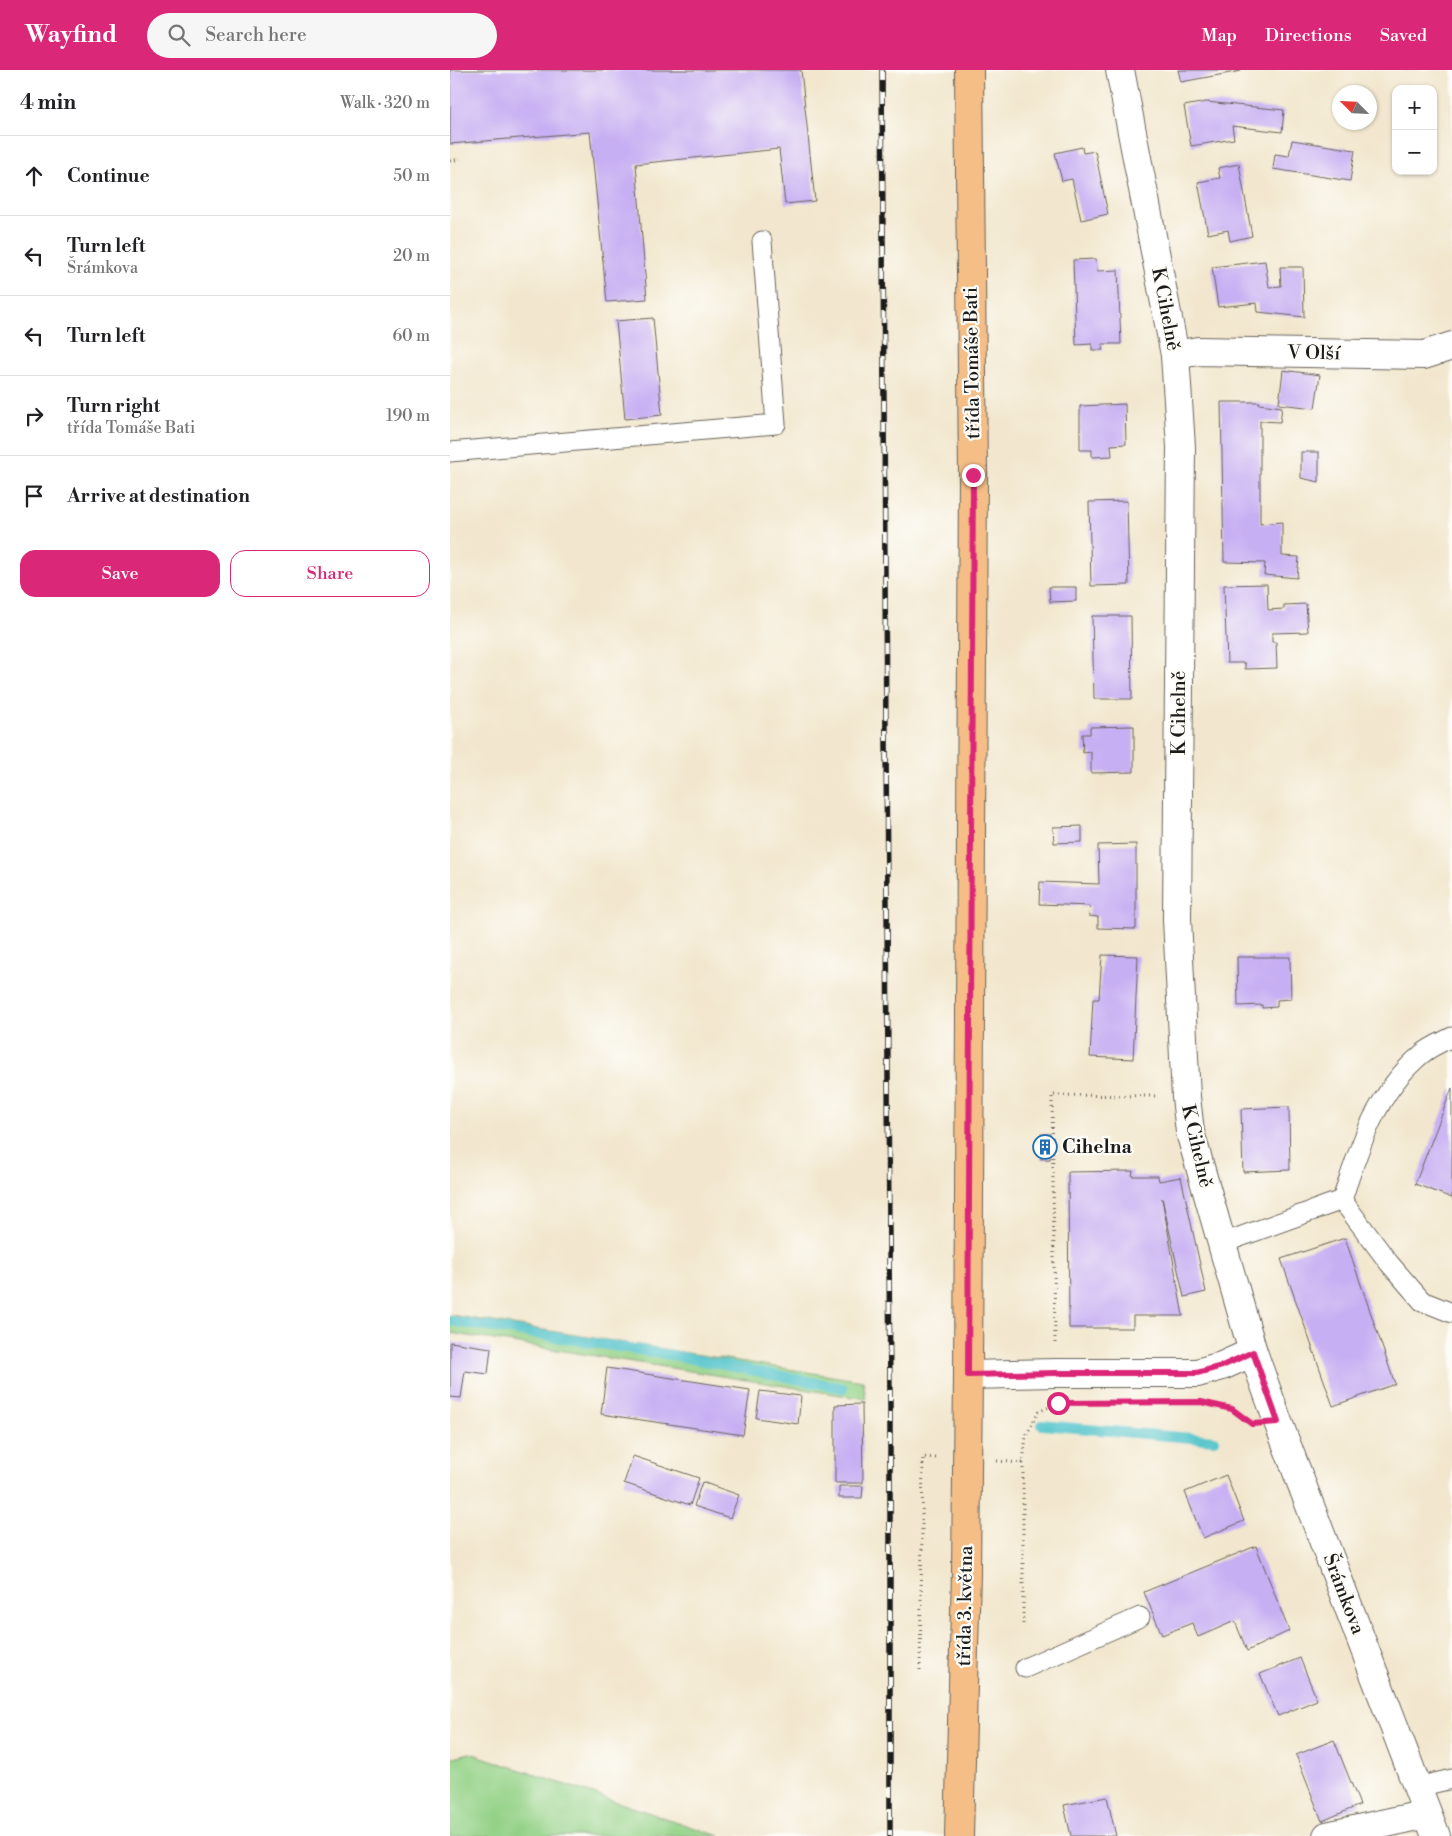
<!DOCTYPE html>
<html lang="en">
<head>
<meta charset="utf-8">
<style>
	body { margin:0; font-family:"Libre Bodoni",serif; background:#f6f6f6; color:#202124 }
	.controls { position:absolute; right:15px; top:15px; display:grid; overflow:hidden; border-radius:10px; box-shadow:0 1px 4px #0004 }
	.controls button { width:45px; height:45px; display:grid; place-items:center; padding:0; border:0; border-bottom:1px solid #e0e0e0; background:#fff; color:#202124; font:25px sans-serif }
	.compass { position:absolute; left:882px; top:15px; width:45px; height:45px; border-radius:50%; background:#fff; box-shadow:0 1px 4px #0004; rotate:294deg }
	.stop { position:absolute; width:15px; height:15px; margin:-11px; border:4px solid #db2777; border-radius:50%; background:#fff }
	.stop.end { background:#db2777; border-color:#fff; box-shadow:0 1px 5px #0008 }
	.list { margin:0; padding:0; list-style:none }
	h2 { display:flex; justify-content:space-between; align-items:center; height:65px; margin:0; padding:0 20px; font-size:21px }
	h2 small { font-size:16px; font-weight:400; color:#757577 }
	.list li { display:grid; grid-template-columns:32px 1fr auto; gap:15px; align-items:center; box-sizing:border-box; height:80px; padding:0 20px; border-top:1px solid #e0e0e0 }
	.list b { display:block; font-size:19px; white-space:nowrap }
	.list p { margin:0; font-size:16px; white-space:nowrap; color:#757577 }
	.list em { font-size:16px; font-style:normal; color:#757577 }
	.actions { display:flex; gap:10px; padding:15px 20px }
	.actions a { flex:1; padding:11px 0; border:1px solid #db2777; border-radius:15px; text-align:center; font-size:18px; color:#db2777 }
	.actions .main { background:#db2777; color:#fff }
	.icon { flex:none; width:28px; height:28px; fill:none; stroke:currentColor; stroke-width:2; stroke-linecap:round; stroke-linejoin:round }
	.map { position:relative; flex:none; width:1002px; height:1766px; overflow:hidden }
	header { display:flex; align-items:center; gap:30px; box-sizing:border-box; height:70px; padding:0 25px; background:#db2777; color:#fff }
	header strong { font-size:24px }
	nav { display:flex; gap:28px; margin-inline-start:auto; font-size:18px }
	.search { width:350px; height:45px; background:#f6f6f6; display:flex; align-items:center; gap:12px; box-sizing:border-box; padding:0 18px; border-radius:28px; color:#757577; font-size:19px }
	main { display:flex }
	aside { flex:1; background:#fff }
	.map>svg:first-child { display:block }
</style>
</head>
<body>
<header>
<strong>Wayfind</strong>
<div class="search"><svg class="icon" aria-label="search" viewBox="0 0 24 24"><circle cx="10" cy="10" r="6"/><path d="M15 15l6 6"/></svg>Search here</div>
<nav><a>Map</a><a>Directions</a><a>Saved</a></nav>
</header>
<main>
<aside>
<h2>4 min<small>Walk · 320 m</small></h2>
<ul class="list">
<li><svg class="icon" aria-label="ahead" viewBox="0 0 24 24"><path d="M12 20V5M6 11l6-6 6 6"/></svg><div><b>Continue</b></div><em>50 m</em></li>
<li><svg class="icon" aria-label="left" viewBox="0 0 24 24"><path d="M17 20v-9H6M10 6l-5 5 5 5"/></svg><div><b>Turn left</b><p>Šrámkova</p></div><em>20 m</em></li>
<li><svg class="icon" aria-label="left" viewBox="0 0 24 24"><path d="M17 20v-9H6M10 6l-5 5 5 5"/></svg><div><b>Turn left</b></div><em>60 m</em></li>
<li><svg class="icon" aria-label="right" viewBox="0 0 24 24"><path d="M7 20v-9h11M14 6l5 5-5 5"/></svg><div><b>Turn right</b><p>třída Tomáše Bati</p></div><em>190 m</em></li>
<li><svg class="icon" aria-label="arrive" viewBox="0 0 24 24"><path d="M6 21V4h12l-3 4 3 4H6"/></svg><div><b>Arrive at destination</b></div></li>
</ul>
<div class="actions"><a class="main">Save</a><a>Share</a></div>
</aside>
<div class="map">
<svg width="1002" height="1766" viewBox="0 0 1002 1766">
	<rect width="100%" height="100%" fill="#fdfcf7"/>
	<filter id="ink" filterUnits="userSpaceOnUse"><feTurbulence type="fractalNoise" baseFrequency=".02" numOctaves="2"/><feDisplacementMap in="SourceGraphic" scale="10" xChannelSelector="R" yChannelSelector="G"/><feConvolveMatrix kernelMatrix="1 2 1 2 8 2 1 2 1" color-interpolation-filters="sRGB"/></filter>
	<filter id="wash" filterUnits="userSpaceOnUse"><feTurbulence type="fractalNoise" baseFrequency=".0096" numOctaves="4" result="noise"/><feDisplacementMap in="SourceGraphic" scale="20" xChannelSelector="R" yChannelSelector="G"/><feGaussianBlur stdDeviation="1.12" result="paint"/><feColorMatrix in="noise" values="0 0 0 0 0 0 0 0 0 0 0 0 0 0 0 0 0 1.4 0 .05"/><feComposite in="paint" operator="in"/></filter>
	<g filter="url(#wash)">
		<rect width="100%" height="100%" fill="#f2e7ce"/>
		<g fill="#93d186" stroke="#587651">
			<path d="M0,1245l413,66 3,18 -416,-66z"/>
			<path d="M20,1683l234,78 16,5h-270v-78z"/>
		</g>
		<g fill="none" stroke-linecap="round" stroke-linejoin="round">
			<g stroke="#57c5cc" stroke-width="10">
				<path d="M0,1251l222,34 171,33"/>
				<path d="M592,1355l172,15"/>
			</g>
		</g>
		<g id="blocks">
			<g fill="#c7aff3">
				<path d="M0,0h351l14,131 -30,3 -6,-55 -143,15 11,135 -40,3 -17,-170 -140,12z"/>
				<path d="M728,0h63v1l-60,11z"/>
				<path d="M756,32l78,8 -2,22 -50,-6 2,13 -43,7 -7,-40z"/>
				<path d="M842,70l63,10 -5,31 -77,-12 2,-15 14,2z"/>
				<path d="M632,77l1,6 12,-2 13,63 -27,6 -9,-41 -10,2 -7,-28z"/>
				<path d="M789,94l13,72 -22,5 -2,-11 -20,4 -10,-52 22,-4 -2,-10z"/>
				<path d="M646,189l1,12 21,-1 3,74h-19l1,6h-11v-6l-16,1 -3,-85z"/>
				<path d="M815,191l4,26 12,-1 -1,-19h23l1,50 -46,-5 -1,-9 -39,4 -6,-40z"/>
				<path d="M203,248l9,97 -37,4 -9,-98z"/>
				<path d="M833,300l37,5 -5,33 -36,-4z"/>
				<path d="M771,332h39l-1,2 23,3 -2,15 -20,-1v103l22,-2v34l17,1 -2,21 -33,-3 1,-12 -41,-1z"/>
				<path d="M675,334l1,40 -15,1 1,11 -20,1v-7h-12v-44z"/>
				<path d="M851,382h18v30l-18,-4z"/>
				<path d="M677,431l2,84 -38,1 -2,-84z"/>
				<path d="M817,514l1,26 16,-1v-4l22,-1 2,28 -36,1v9h4l1,26 -32,1v-6h-18l-3,-78z"/>
				<path d="M599,517h27v14l-26,1z"/>
				<path d="M642,546h39l1,83h-38z"/>
				<path d="M684,656v46l-43,1v-21l-8,1 -1,-19h8v-7z"/>
				<path d="M632,756v16l-28,1 -1,-16z"/>
				<path d="M686,774v85l-38,-1v-11l-9,-1 1,-10 -51,-2 1,-22 59,2 -1,-39z"/>
				<path d="M652,885l36,1 -5,103 -43,-2 3,-58h6z"/>
				<path d="M787,887h53l1,42 -14,1v7l-15,1v-3l-24,1z"/>
				<path d="M1002,1018v110l-37,-14z"/>
				<path d="M839,1037l1,63 -47,2 -2,-63z"/>
				<rect x="591" y="1064" width="9" height="25"/>
				<path d="M683,1101l-1,5h26l1,5 22,-4 25,115 -22,5 -22,-99 21,118h-50v12h-64l-1,-156z"/>
				<path d="M895,1168l50,146 -62,22 -52,-147z"/>
				<path d="M0,1272l41,6 -3,26 -23,-3 -4,27 -11,-1z"/>
				<path d="M157,1298l143,22 -7,45 -142,-21z"/>
				<path d="M310,1321l41,5 -3,28 -42,-6z"/>
				<path d="M412,1334l1,79h-28v-78z"/>
				<path d="M183,1386l66,22 -9,27 -66,-22z"/>
				<path d="M776,1405l18,46 -41,17 -18,-46z"/>
				<path d="M252,1412l37,13 -9,23 -36,-12z"/>
				<path d="M389,1416h24l-1,12h-23z"/>
				<path d="M806,1476l33,85 -42,20 -12,-30 -37,16 -6,-14 -30,12 -18,-43z"/>
				<path d="M850,1588l17,42 -39,16 -18,-42z"/>
				<path d="M884,1670l26,65 -38,16 -26,-66z"/>
				<path d="M657,1727l9,39h-45l-7,-31z"/>
			</g>
		</g>
	</g>
	<g filter="url(#ink)">
		<use href="#blocks" fill-opacity="0" stroke="#67635a" stroke-width="1"/>
		<g fill="none" stroke-linecap="round" stroke-linejoin="round">
			<g stroke="#67635a" stroke-width="21">
				<g id="lane">
					<path d="M0,382l326,-28 -14,-183"/>
					<path d="M892,1130l47,63 33,38 30,12"/>
					<path d="M773,1173l119,-43c17,-53 35,-109 80,-146 8,-7 20,-12 30,-17"/>
					<path d="M575,1598l115,-51"/>
					<path d="M967,1717l35,-8"/>
				</g>
			</g>
			<g stroke="#67635a" stroke-width="30">
				<g id="street">
					<path d="M670,0l55,285 6,92 -4,472 9,178 4,35 63,220 25,70 158,414"/>
					<path d="M725,285l23,-4 226,4 28,-9"/>
					<path d="M518,1305l87,-2h142l25,-7 31,-14"/>
					<path d="M877,1766l100,-22"/>
				</g>
			</g>
			<g stroke="#67635a" stroke-width="30">
				<path id="primary" d="M509,1766l7,-263 2,-198 5,-900 -4,-405"/>
			</g>
			<g stroke="#67635a" stroke-width="3" stroke-dasharray="1 4" stroke-linecap="butt">
				<path d="M0,91l10,-2"/>
				<path d="M605,1273l-3,-248 103,1"/>
				<path d="M756,1333l26,6 12,10"/>
				<path d="M547,1391l26,2 3,-27 12,-24 18,-8"/>
				<path d="M573,1554v-161"/>
				<path d="M470,1600l3,-213 13,1"/>
			</g>
			<use href="#lane" stroke="#fff" stroke-width="19"/>
			<use href="#street" stroke="#fff" stroke-width="28"/>
			<use href="#primary" stroke="#f6be87" stroke-width="28"/>
			<g stroke="#1c1c1c" stroke-width="5.5">
				<path id="rail" d="M432,0l8,1336v430"/>
			</g>
			<use href="#rail" stroke="#fdfcf7" stroke-width="4" stroke-dasharray="11" stroke-linecap="butt"/>
		</g>
	</g>
	<g fill="none" stroke-linecap="round" stroke-linejoin="round" filter="url(#ink)">
		<path stroke="#db2777" stroke-width="6" d="M523,405l-5,900 87,-2h142l25,-7 31,-14 25,70 -26,2 -20,-15 -31,-7 -143,1"/>
	</g>
	<defs>
		<g id="building-ring" transform="scale(1.25)"><circle r="9.5" fill="#fdfcf7" stroke="#1f6fb2" stroke-width="1.5"/><path d="M-4-6H4V6H1V3H-1V6H-4ZM-2.5-4.3h1.7v1.8h-1.7ZM.8-4.3h1.7v1.8H.8ZM-2.5-1h1.7V.8h-1.7ZM.8-1h1.7V.8H.8Z" fill="#1f6fb2"/></g>
	</defs>
	<g fill-rule="evenodd">
		<use href="#building-ring" x="595" y="1077"/>
	</g>
	<g text-anchor="middle" dominant-baseline="central" stroke-width="4.5" stroke-linejoin="round" paint-order="stroke">
		<g font-size="19" fill="#1c1c1c" stroke="#fdfcf7">
			<text transform="translate(716 239) rotate(79)">K Cihelně</text>
			<text transform="translate(864 283) rotate(1)">V Olší</text>
			<text transform="translate(522 293) rotate(-91)">třída Tomáše Bati</text>
			<text transform="translate(729 643) rotate(-90)">K Cihelně</text>
			<text transform="translate(747 1076) rotate(77)">K Cihelně</text>
			<text transform="translate(894 1524) rotate(69)">Šrámkova</text>
			<text transform="translate(515 1536) rotate(-89)">třída 3. května</text>
		</g>
		<g font-size="19" font-weight="bold" fill="#1c1c1c" stroke="#fdfcf7" text-anchor="start">
			<text x="612" y="1077">Cihelna</text>
		</g>
	</g>
</svg>
<div class="controls">
<button>+</button>
<button>−</button>
</div>
<svg class="compass" viewBox="-18 -18 36 36"><path d="M0-13l5 13h-10z" fill="#e53935"/><path d="M0 13l5-13h-10z" fill="#757577"/></svg>
<div class="stop" style="left:608px;top:1333px"></div>
<div class="stop end" style="left:523px;top:405px"></div>
</div>
</main>
</body>
</html>
